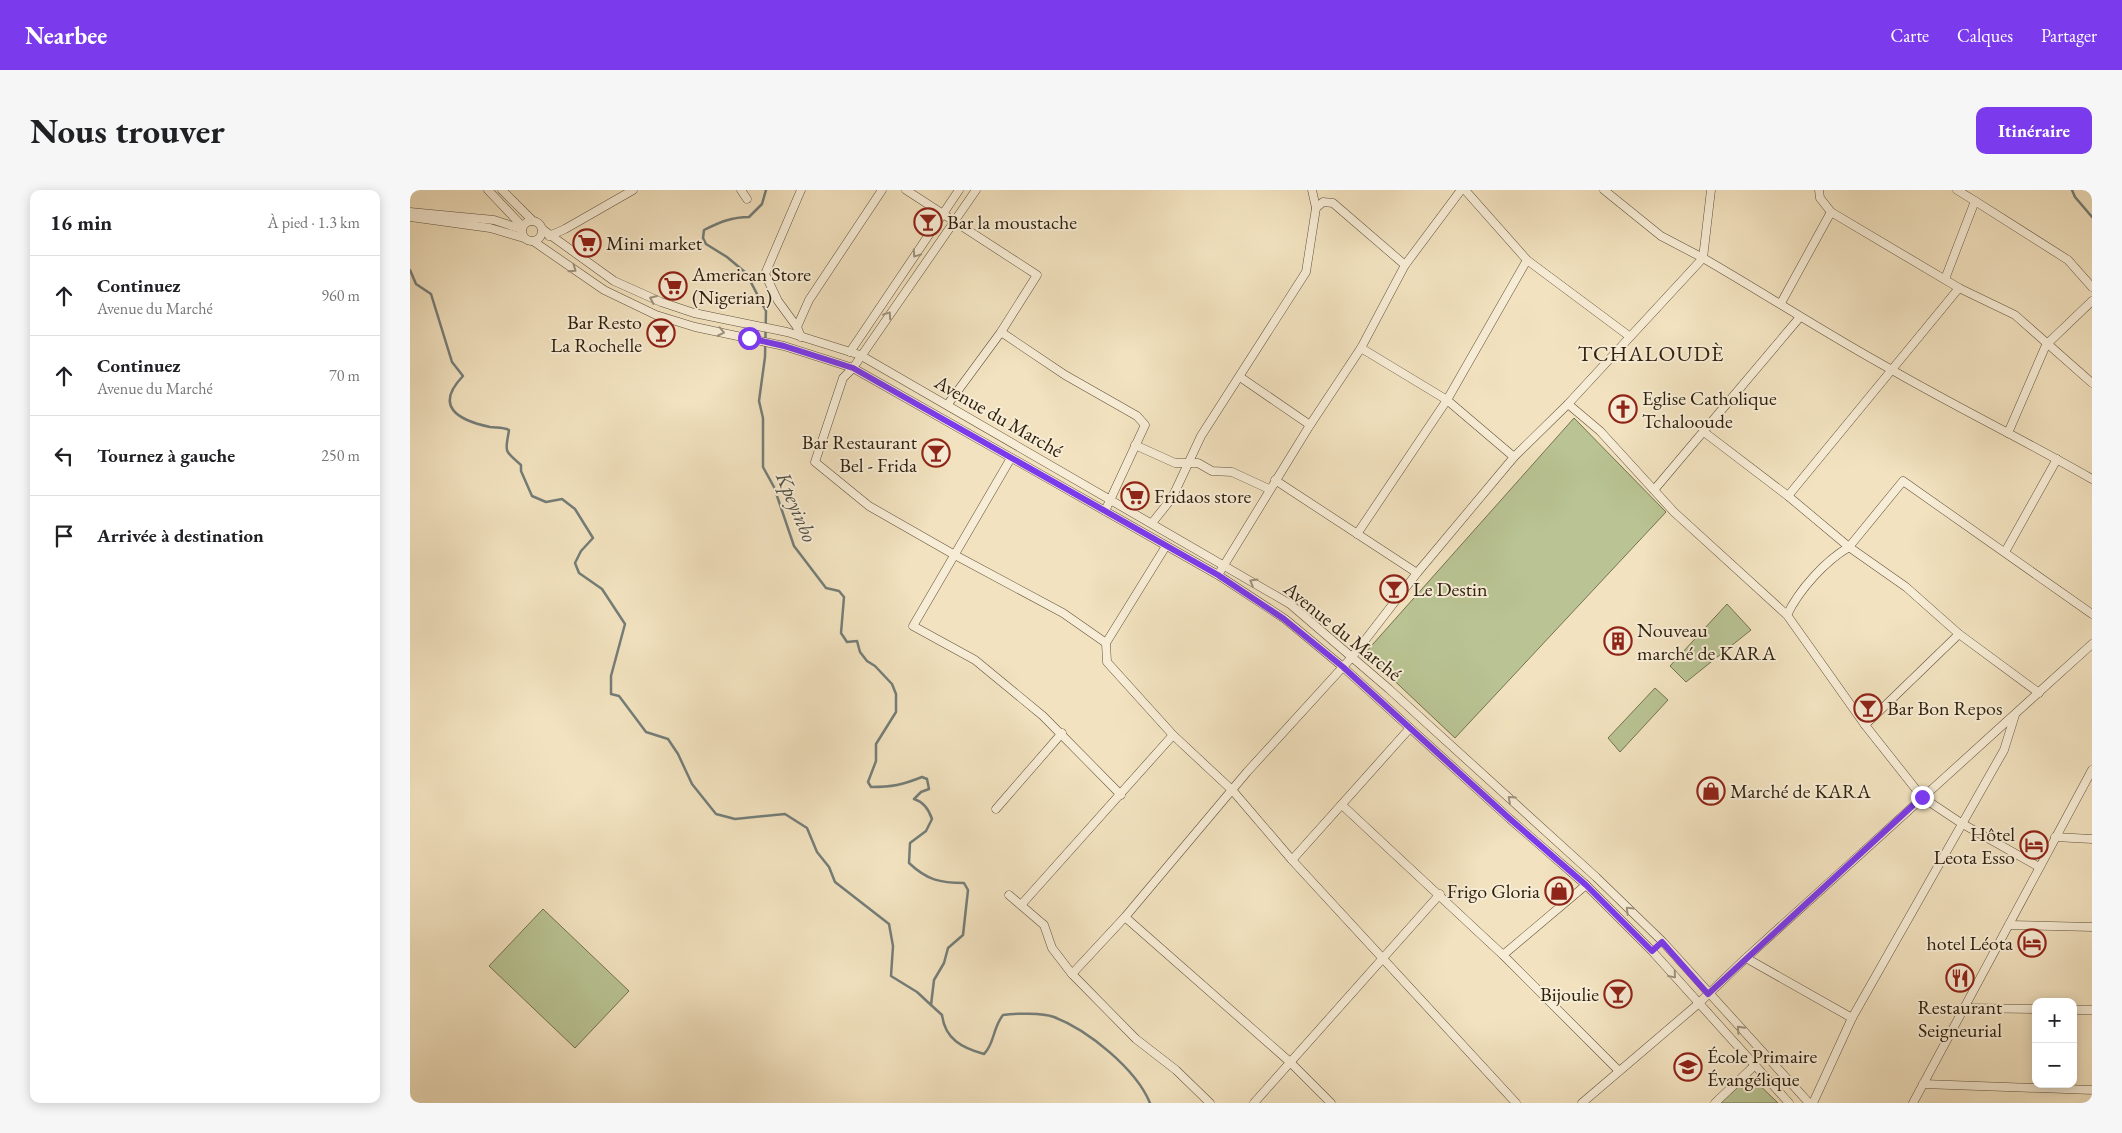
<!DOCTYPE html>
<html lang="fr">
<head>
<meta charset="utf-8">
<style>
	body { margin:0; font-family:"EB Garamond",serif; background:#f6f6f6; color:#202124 }
	.controls { position:absolute; right:15px; bottom:15px; display:grid; overflow:hidden; border-radius:10px; box-shadow:0 2px 12px #0003 }
	.controls button { width:45px; height:45px; display:grid; place-items:center; padding:0; border:0; border-bottom:1px solid #e0e0e0; background:#fff; color:#202124; font:25px sans-serif }
	.stop { position:absolute; width:15px; height:15px; margin:-11px; border:4px solid #7c3aed; border-radius:50%; background:#fff }
	.stop.end { background:#7c3aed; border-color:#fff; box-shadow:0 1px 5px #0008 }
	.list { margin:0; padding:0; list-style:none }
	h2 { display:flex; justify-content:space-between; align-items:center; height:65px; margin:0; padding:0 20px; font-size:21px }
	h2 small { font-size:16px; font-weight:400; color:#757577 }
	.list li { display:grid; grid-template-columns:32px 1fr auto; gap:15px; align-items:center; box-sizing:border-box; height:80px; padding:0 20px; border-top:1px solid #e0e0e0 }
	.list b { display:block; font-size:19px; white-space:nowrap }
	.list p { margin:0; font-size:16px; white-space:nowrap; color:#757577 }
	.list em { font-size:16px; font-style:normal; color:#757577 }
	.icon { flex:none; width:28px; height:28px; fill:none; stroke:currentColor; stroke-width:2; stroke-linecap:round; stroke-linejoin:round }
	.map { position:relative; flex:none; width:1682px; height:913px; overflow:hidden; border-radius:10px }
	header { display:flex; align-items:center; gap:30px; box-sizing:border-box; height:70px; padding:0 25px; background:#7c3aed; color:#fff }
	header strong { font-size:24px }
	nav { display:flex; gap:28px; margin-inline-start:auto; font-size:18px }
	.intro { display:flex; align-items:center; justify-content:space-between; box-sizing:border-box; height:120px; padding:0 30px }
	h1 { margin:0; font-size:35px }
	.button { padding:12px 22px; border-radius:10px; background:#7c3aed; color:#fff; font-size:18px; font-weight:700 }
	main { display:flex; gap:30px; padding:0 30px }
	aside { flex:1; background:#fff; border-radius:10px; box-shadow:0 2px 12px #0003 }
	.map>svg:first-child { display:block }
</style>
</head>
<body>
<header>
<strong>Nearbee</strong>
<nav><a>Carte</a><a>Calques</a><a>Partager</a></nav>
</header>
<div class="intro"><h1>Nous trouver</h1><a class="button">Itinéraire</a></div>
<main>
<aside>
<h2>16 min<small>À pied · 1.3 km</small></h2>
<ul class="list">
<li><svg class="icon" aria-label="ahead" viewBox="0 0 24 24"><path d="M12 20V5M6 11l6-6 6 6"/></svg><div><b>Continuez</b><p>Avenue du Marché</p></div><em>960 m</em></li>
<li><svg class="icon" aria-label="ahead" viewBox="0 0 24 24"><path d="M12 20V5M6 11l6-6 6 6"/></svg><div><b>Continuez</b><p>Avenue du Marché</p></div><em>70 m</em></li>
<li><svg class="icon" aria-label="left" viewBox="0 0 24 24"><path d="M17 20v-9H6M10 6l-5 5 5 5"/></svg><div><b>Tournez à gauche</b></div><em>250 m</em></li>
<li><svg class="icon" aria-label="arrive" viewBox="0 0 24 24"><path d="M6 21V4h12l-3 4 3 4H6"/></svg><div><b>Arrivée à destination</b></div></li>
</ul>
</aside>
<div class="map">
<svg width="1682" height="913" viewBox="0 0 1682 913">
	<rect width="100%" height="100%" fill="#f2e2bf"/>
	<filter id="stains"><feTurbulence type="fractalNoise" baseFrequency=".004" numOctaves="4"/><feColorMatrix values="0 0 0 0 .2 0 0 0 0 .09 0 0 0 0 .02 0 0 0 .5 -.17"/></filter>
	<radialGradient id="worn" r=".72"><stop offset=".6" stop-color="#630" stop-opacity="0"/><stop offset="1" stop-color="#630" stop-opacity=".3"/></radialGradient>
	<g fill="#b9c393" stroke="#747251">
		<path d="M1164,228l92,94 -211,226 -90,-85z"/>
		<path d="M1317,414l24,26 -65,52 -16,-16z"/>
		<path d="M1245,498l13,12 -48,52 -12,-14z"/>
		<path d="M133,719l86,82 -54,57 -86,-82z"/>
		<path d="M1338,884l30,29h-61z"/>
	</g>
	<g fill="none" stroke-linecap="round" stroke-linejoin="round">
		<g stroke="#747d78" stroke-width="2.5">
			<path d="M356,0l-4,14 -13,13c-17,0 -29,5 -45,13l-1,8 3,6 21,13 19,16 20,38 -1,46 -6,44 4,17v49l11,20 20,59 32,42 13,3 5,6 -3,36 6,9 10,-1 3,11 7,9 8,5 17,18 4,10v18l-20,32v17l-8,21 3,5c21,0 31,-2 51,-10l5,2 2,10 -8,3 -7,7c10,3 15,11 18,20l-6,12 -16,12 -1,20c18,17 31,20 55,20l4,7 -5,45 -15,13 -4,15 -10,17 -3,25 11,10c3,24 20,33 42,39 11,-11 8,-25 19,-39 12,-2 40,-2 51,2 34,13 82,52 96,86"/>
			<path d="M1662,0l3,7 17,20"/>
			<path d="M0,80l6,14 15,10 21,68 11,14c-29,30 -6,44 27,51 6,1 13,0 19,3 -3,21 -7,19 12,35v6l11,25 14,6 16,-3 13,10 18,29 -12,13 -6,12 4,10 23,16 23,35 -14,52v18l8,2 27,36 22,7 10,15 14,30 24,30 19,5 50,-5 22,14 10,24 12,15 6,15 54,42 4,22 -2,30 26,16 14,13"/>
		</g>
		<g stroke="#60513b" stroke-width="9">
			<g id="street">
				<path d="M78,0l34,36"/>
				<path d="M92,0l31,31"/>
				<path d="M331,0l6,9"/>
				<path d="M496,0l131,85 -36,57 -53,72"/>
				<path d="M566,0l-123,178 -10,10 -28,84 54,44 84,48 110,59 43,30"/>
				<path d="M902,0l4,18"/>
				<path d="M1055,0l62,70 102,76"/>
				<path d="M1301,0l-8,68c64,37 125,77 189,112 66,38 134,71 200,109"/>
				<path d="M1409,0l1,8 11,14 128,76 56,27 77,68"/>
				<path d="M1565,11l93,59 24,27"/>
				<path d="M0,22l84,8 27,9"/>
				<path d="M0,27l80,11 34,10"/>
				<circle cx="122" cy="41" r="10"/>
				<path d="M132,39l72,52 47,21 33,11 93,19 73,23 430,249 99,85 207,188 67,65 146,161"/>
				<path d="M139,46l16,-7 68,-39"/>
				<path d="M123,51l71,49 52,25 39,12 89,19 69,22 365,207 67,44 58,48 167,152 76,66 66,66 137,152"/>
				<path d="M1535,89l30,-78 -18,-11"/>
				<path d="M1549,98l-171,208 61,51 54,-66 189,133"/>
				<path d="M1371,113l50,-91"/>
				<path d="M387,137l-19,-26 -13,-27 36,-84"/>
				<path d="M591,142l64,43 72,41 8,9 -40,86"/>
				<path d="M391,147l-4,-10 12,-27 73,-110"/>
				<path d="M951,158l86,52 67,57"/>
				<path d="M440,162l109,-162"/>
				<path d="M830,187l70,48"/>
				<path d="M1158,214l32,27 74,81 113,103 78,110 57,72 39,26 78,44"/>
				<path d="M1294,242l84,64"/>
				<path d="M1598,243l38,-88 46,-44"/>
				<path d="M725,255l40,18h23l14,8 20,1 37,17"/>
				<path d="M601,268l-98,168 62,34 68,56 78,79"/>
				<path d="M865,290l142,93"/>
				<path d="M1244,300l146,-173"/>
				<path d="M742,333l20,-25 29,-62 105,-164 10,-64 7,-6 10,1 72,62"/>
				<path d="M947,344l90,-134 80,-140"/>
				<path d="M756,356l-60,97 1,19 66,73 60,56 59,69 224,243"/>
				<path d="M1595,362l52,-93"/>
				<path d="M808,385l92,-150 51,-77 44,-83 56,-75"/>
				<path d="M1377,425c12,-25 38,-54 62,-68l57,40 53,47 -94,91"/>
				<path d="M1549,444l80,59"/>
				<path d="M932,615l161,150 115,115"/>
				<path d="M586,619l66,-76"/>
				<path d="M1645,647l37,2"/>
				<path d="M882,670l118,-132"/>
				<path d="M599,705l35,30 8,23 20,26 64,65 40,31 34,33"/>
				<path d="M611,715l152,-170"/>
				<path d="M715,727l165,145 41,41"/>
				<path d="M1599,735l83,2"/>
				<path d="M1093,765l83,-70"/>
				<path d="M1336,768l106,60"/>
				<path d="M662,784l53,-57 122,-145 105,-115 65,-84 97,-116 54,-53 135,-146 -42,-22 -57,-46"/>
				<path d="M1555,818l71,1"/>
				<path d="M1663,820h19"/>
				<path d="M1513,894l169,6"/>
				<path d="M844,913l186,-209"/>
				<path d="M1172,913l116,-99 48,-46 346,-314"/>
				<path d="M1305,913l39,-37"/>
				<path d="M1403,913l39,-85 152,-268 11,-35"/>
				<path d="M1503,913l179,-333"/>
			</g>
		</g>
		<use href="#street" stroke="#f7ecd5" stroke-width="8"/>
	</g>
	<defs><path id="oneway-chevron" d="M-2-3.5L2.5 0L-2 3.5" fill="none" stroke-width="1.6" stroke-linecap="round" stroke-linejoin="round" transform="scale(1.25)"/></defs>
	<g stroke="#9d917c">
		<use href="#oneway-chevron" transform="translate(506 64) rotate(124)"/>
		<use href="#oneway-chevron" transform="translate(163 79) rotate(35)"/>
		<use href="#oneway-chevron" transform="translate(243 109) rotate(-156)"/>
		<use href="#oneway-chevron" transform="translate(478 125) rotate(-56)"/>
		<use href="#oneway-chevron" transform="translate(311 142) rotate(12)"/>
		<use href="#oneway-chevron" transform="translate(843 392) rotate(-149)"/>
		<use href="#oneway-chevron" transform="translate(1101 609) rotate(-138)"/>
		<use href="#oneway-chevron" transform="translate(1219 720) rotate(-136)"/>
		<use href="#oneway-chevron" transform="translate(1263 785) rotate(49)"/>
		<use href="#oneway-chevron" transform="translate(1330 839) rotate(-133)"/>
	</g>
	<g fill="none" stroke-linecap="round" stroke-linejoin="round">
		<path stroke="#7c3aed" stroke-width="6" d="M339,148l35,8 69,22 365,207 66,44 59,48 167,152 76,66 66,66 10,-9 46,52 214,-197"/>
	</g>
	<defs>
		<g id="bar-ring" transform="scale(1.4375)"><circle r="9.5" fill="#f7ecd5" stroke="#8f2418" stroke-width="1.5"/><path d="M-6-5H6L.8 .8V4.5H3.5V6h-7V4.5H-.8V.8Z" fill="#8f2418"/></g>
		<g id="supermarket-ring" transform="scale(1.4375)"><circle r="9.5" fill="#f7ecd5" stroke="#8f2418" stroke-width="1.5"/><path d="M-6-5.5h2.5l.6 2H6L4.5 2H-2.5L-4.4-4H-6ZM-1.5 3.2a1.3 1.3 0 1 0 .1 0ZM3 3.2a1.3 1.3 0 1 0 .1 0Z" fill="#8f2418"/></g>
		<g id="church-ring" transform="scale(1.4375)"><circle r="9.5" fill="#f7ecd5" stroke="#8f2418" stroke-width="1.5"/><path d="M-1.2-6h2.4v3.5h3.3v2.4h-3.3V6h-2.4V-.1h-3.3v-2.4h3.3Z" fill="#8f2418"/></g>
		<g id="building-ring" transform="scale(1.4375)"><circle r="9.5" fill="#f7ecd5" stroke="#8f2418" stroke-width="1.5"/><path d="M-4-6H4V6H1V3H-1V6H-4ZM-2.5-4.3h1.7v1.8h-1.7ZM.8-4.3h1.7v1.8H.8ZM-2.5-1h1.7V.8h-1.7ZM.8-1h1.7V.8H.8Z" fill="#8f2418"/></g>
		<g id="shop-ring" transform="scale(1.4375)"><circle r="9.5" fill="#f7ecd5" stroke="#8f2418" stroke-width="1.5"/><path d="M-5-2.5h2.3a2.7 3.5 0 0 1 5.4 0H5L5.5 6h-11ZM-1.5-2.5h3a1.5 2.3 0 0 0-3 0Z" fill="#8f2418"/></g>
		<g id="hotel-ring" transform="scale(1.4375)"><circle r="9.5" fill="#f7ecd5" stroke="#8f2418" stroke-width="1.5"/><path d="M-6-4.5h1.5V1H6V5H4.5V3h-9V5H-6ZM-4 0a1.8 1.8 0 1 1 3.6 0ZM.5 0V-2.5h3Q6-2.5 6 0Z" fill="#8f2418"/></g>
		<g id="restaurant-ring" transform="scale(1.4375)"><circle r="9.5" fill="#f7ecd5" stroke="#8f2418" stroke-width="1.5"/><path d="M-5-6h1v4h1v-4h1v4h1v-4h1v5L-1.5 .5V6h-2V.5L-5-1ZM5-6V6H3V1.5H1.5Q1.5-4 5-6Z" fill="#8f2418"/></g>
		<g id="school-ring" transform="scale(1.4375)"><circle r="9.5" fill="#f7ecd5" stroke="#8f2418" stroke-width="1.5"/><path d="M0-5L7-2L0 1L-7-2ZM-4 1L0 2.5L4 1V4Q0 6-4 4Z" fill="#8f2418"/></g>
	</defs>
	<g fill-rule="evenodd">
		<use href="#bar-ring" x="518" y="32"/>
		<use href="#supermarket-ring" x="177" y="53"/>
		<use href="#supermarket-ring" x="263" y="96"/>
		<use href="#bar-ring" x="251" y="143"/>
		<use href="#church-ring" x="1213" y="219"/>
		<use href="#bar-ring" x="526" y="263"/>
		<use href="#supermarket-ring" x="725" y="306"/>
		<use href="#bar-ring" x="984" y="399"/>
		<use href="#building-ring" x="1208" y="451"/>
		<use href="#bar-ring" x="1458" y="518"/>
		<use href="#shop-ring" x="1301" y="601"/>
		<use href="#hotel-ring" x="1624" y="655"/>
		<use href="#shop-ring" x="1149" y="701"/>
		<use href="#hotel-ring" x="1622" y="753"/>
		<use href="#restaurant-ring" x="1550" y="788"/>
		<use href="#bar-ring" x="1208" y="804"/>
		<use href="#school-ring" x="1278" y="877"/>
	</g>
	<g text-anchor="middle" dominant-baseline="central" stroke-width="4" stroke-linejoin="round" paint-order="stroke">
		<g font-size="20" fill="#2f210f" stroke="#f7ecd5" text-anchor="start">
			<text x="537" y="32">Bar la moustache</text>
			<text x="196" y="53">Mini market</text>
			<text x="282" y="84">American Store<tspan x="282" dy="23">(Nigerian)</tspan></text>
			<text x="232" y="132" text-anchor="end">Bar Resto<tspan x="232" dy="23">La Rochelle</tspan></text>
			<text x="1232" y="208">Eglise Catholique<tspan x="1232" dy="23">Tchalooude</tspan></text>
			<text x="507" y="252" text-anchor="end">Bar Restaurant<tspan x="507" dy="23">Bel - Frida</tspan></text>
			<text x="744" y="306">Fridaos store</text>
			<text x="1003" y="399">Le Destin</text>
			<text x="1227" y="440">Nouveau<tspan x="1227" dy="23">marché de KARA</tspan></text>
			<text x="1477" y="518">Bar Bon Repos</text>
			<text x="1320" y="601">Marché de KARA</text>
			<text x="1605" y="644" text-anchor="end">Hôtel<tspan x="1605" dy="23">Leota Esso</tspan></text>
			<text x="1130" y="701" text-anchor="end">Frigo Gloria</text>
			<text x="1603" y="753" text-anchor="end">hotel Léota</text>
			<text x="1189" y="804" text-anchor="end">Bijoulie</text>
			<text x="1550" y="817" text-anchor="middle">Restaurant<tspan x="1550" dy="23">Seigneurial</tspan></text>
			<text x="1297" y="866">École Primaire<tspan x="1297" dy="23">Évangélique</tspan></text>
		</g>
		<g font-size="20" fill="#2f210f" stroke="#f7ecd5">
			<text transform="translate(589 226) rotate(30)">Avenue du Marché</text>
			<text transform="translate(933 441) rotate(39)">Avenue du Marché</text>
		</g>
		<g font-size="21" font-style="italic" fill="#524f44" stroke="#f7ecd5">
			<text transform="translate(387 317) rotate(67)">Kpeyinbo</text>
		</g>
		<g font-size="22" letter-spacing="1" fill="#2f210f" stroke="#f7ecd5">
			<text x="1241" y="163">TCHALOUDÈ</text>
		</g>
	</g>
	<rect width="100%" height="100%" filter="url(#stains)"/>
	<rect width="100%" height="100%" fill="url(#worn)"/>
</svg>
<div class="controls">
<button>+</button>
<button>−</button>
</div>
<div class="stop" style="left:339px;top:148px"></div>
<div class="stop end" style="left:1512px;top:607px"></div>
</div>
</main>
</body>
</html>
